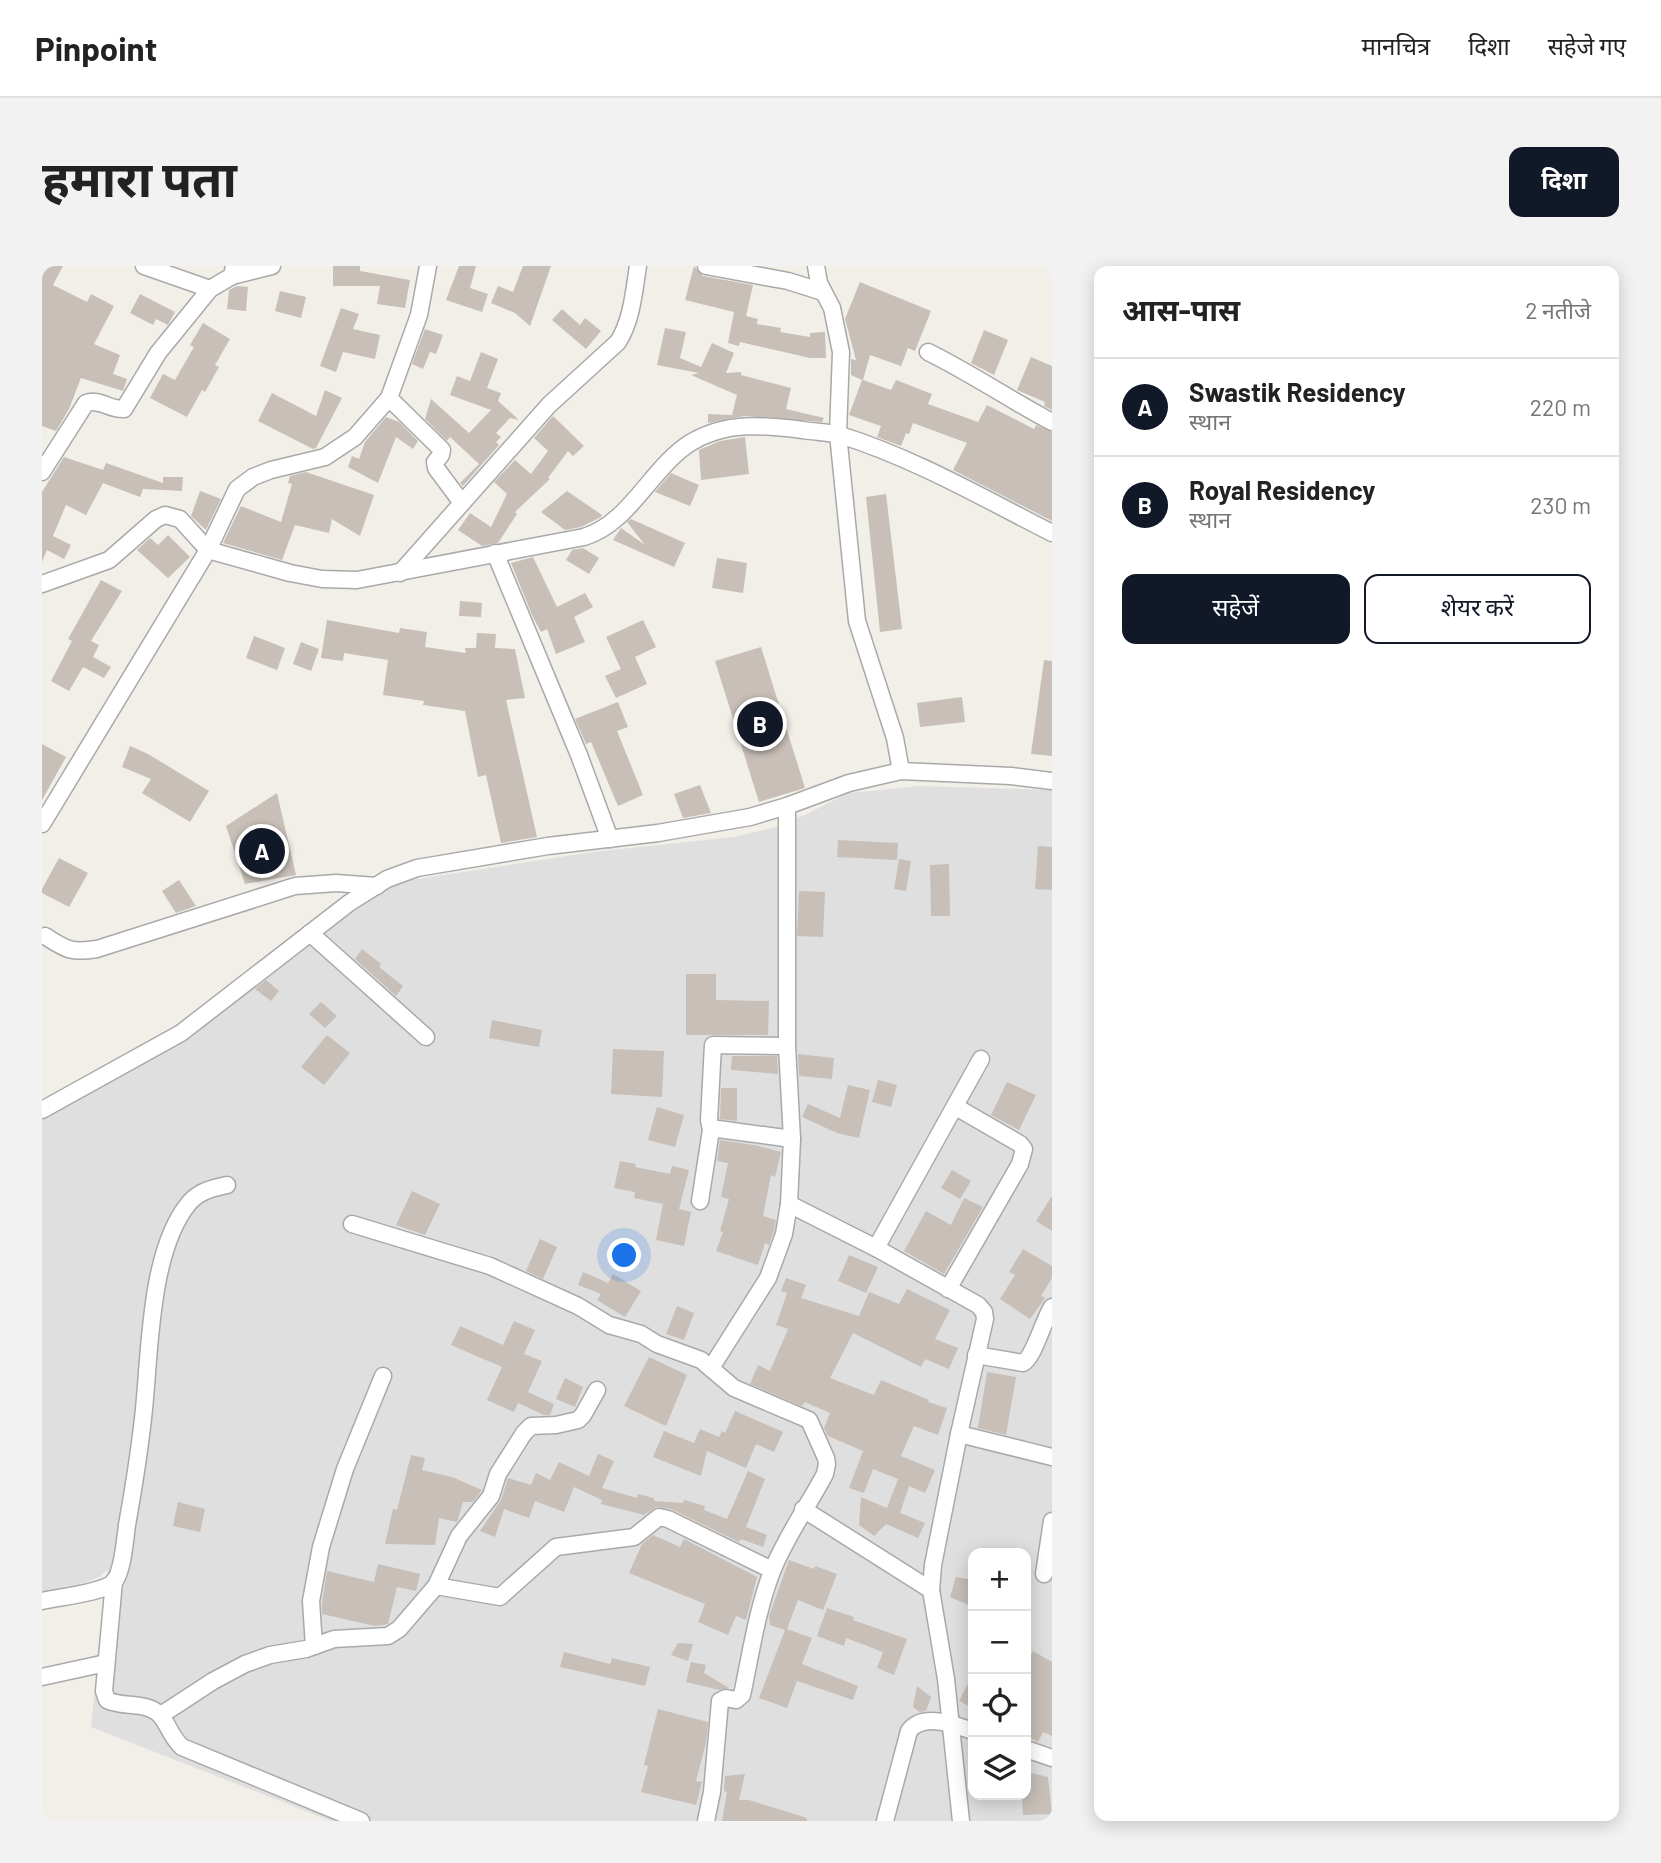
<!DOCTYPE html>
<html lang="hi">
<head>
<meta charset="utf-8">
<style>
	body { margin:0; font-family:Barlow,"Noto Sans Devanagari",sans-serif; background:#f2f2f2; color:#222 }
	.controls { position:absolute; right:21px; bottom:21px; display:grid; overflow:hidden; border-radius:14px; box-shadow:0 4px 18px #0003 }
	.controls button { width:63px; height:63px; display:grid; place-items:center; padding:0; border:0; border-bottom:2px solid #e0e0e0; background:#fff; color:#222; font:35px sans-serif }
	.you { position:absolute; left:583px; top:990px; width:24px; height:24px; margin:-18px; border:5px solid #fff; border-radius:50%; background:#1a73e8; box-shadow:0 0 0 10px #1a73e833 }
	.badge { display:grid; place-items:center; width:46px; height:46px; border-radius:50%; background:#111827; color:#fff; font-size:23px; font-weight:700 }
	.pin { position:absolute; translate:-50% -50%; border:4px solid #fff; box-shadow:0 2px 7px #0006 }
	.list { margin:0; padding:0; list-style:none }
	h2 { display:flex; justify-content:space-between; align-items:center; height:91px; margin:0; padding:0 28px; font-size:30px }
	h2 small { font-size:23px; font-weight:400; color:#767676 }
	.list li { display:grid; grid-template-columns:46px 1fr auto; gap:21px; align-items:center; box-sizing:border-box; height:98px; padding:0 28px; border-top:2px solid #e0e0e0 }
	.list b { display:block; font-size:26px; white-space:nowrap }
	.list p { margin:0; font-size:23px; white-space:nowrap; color:#767676 }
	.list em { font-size:23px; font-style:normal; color:#767676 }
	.actions { display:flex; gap:14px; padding:21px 28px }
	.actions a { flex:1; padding:16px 0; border:2px solid #111827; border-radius:14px; text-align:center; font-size:24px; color:#111827 }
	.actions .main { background:#111827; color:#fff }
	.icon { flex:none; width:38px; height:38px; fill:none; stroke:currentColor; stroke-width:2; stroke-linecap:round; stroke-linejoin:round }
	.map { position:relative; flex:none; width:1010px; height:1555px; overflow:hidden; border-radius:14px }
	header { display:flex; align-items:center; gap:42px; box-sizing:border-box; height:98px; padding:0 35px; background:#fff; border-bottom:2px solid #e0e0e0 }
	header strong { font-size:33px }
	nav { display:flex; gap:38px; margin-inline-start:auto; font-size:24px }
	.intro { display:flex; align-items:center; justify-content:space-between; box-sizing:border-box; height:168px; padding:0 42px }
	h1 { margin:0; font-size:49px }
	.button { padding:18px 32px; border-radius:14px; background:#111827; color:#fff; font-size:24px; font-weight:700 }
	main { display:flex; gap:42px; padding:0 42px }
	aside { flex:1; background:#fff; border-radius:14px; box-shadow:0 4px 18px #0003 }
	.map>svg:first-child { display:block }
</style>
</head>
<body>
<header>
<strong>Pinpoint</strong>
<nav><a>मानचित्र</a><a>दिशा</a><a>सहेजे गए</a></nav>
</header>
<div class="intro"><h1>हमारा पता</h1><a class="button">दिशा</a></div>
<main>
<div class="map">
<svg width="1010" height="1555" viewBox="0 0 1010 1555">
	<rect width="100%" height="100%" fill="#f2efe9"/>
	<path fill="#e0dfdf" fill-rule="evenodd" d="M877,520l133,4v1031h-721l-240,-94 16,-157 -8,7 -12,5 -45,10v-479l180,-105 104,-78 72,-48 195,-30 141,-15 41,-10 30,-12 43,-22zM931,1287h53v242h-53z"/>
	<g fill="#c7bfb8">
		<path d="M0,0h21l-10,19 34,17 4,-8 23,12 -20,38 26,11 -7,19 14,5 -4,12 -42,-13 -12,31 -13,22 -14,-5z"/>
		<path d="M291,0h27v5l50,9 -5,28 -28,-4 3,-18h-47z"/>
		<path d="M417,0h17l-6,22 18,6 -6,18 -36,-12z"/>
		<path d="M481,0h28l-21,60 -15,-13 -24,-10 7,-17 15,6z"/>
		<path d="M652,0l9,10 50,9 -7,31 12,3 -1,5 24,4 -1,4 30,5v-4l15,-1 1,26h-16l-70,-16 -1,4 -11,-3 6,-31 -49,-12z"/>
		<path d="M818,16l71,29 -16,40 -7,-3 -7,18 -31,-11 -7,25 28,10 5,-10 36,14 -4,10 50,18 9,-17 47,24 2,-4 16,7v89l-99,-51 14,-27 -54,-20 -4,11 -3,-1 -5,13 -24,-9 4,-11 -32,-11 13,-35 -11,-5v-16l5,1 -11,-41z"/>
		<path d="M195,20l11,1 -2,24 -19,-2 2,-19z"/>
		<path d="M238,25l26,6 -5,21 -26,-7z"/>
		<path d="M98,28l35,18 -7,13 -12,-6 -3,6 -23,-12z"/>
		<path d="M299,42l18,6 -6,15 27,6 -5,24 -32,-7 -7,20 -16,-6z"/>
		<path d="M520,43l18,16 5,-7 16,13 -15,18 -34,-29z"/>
		<path d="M161,57l27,16 -15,26 4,2 -14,25 -3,-2 -15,27 -37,-19 13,-24 12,6 19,-33 -4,-2z"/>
		<path d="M623,62l21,4 -6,26 21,9 11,-24 22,10 -8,20 15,-1v3l50,13 -5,21 38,9 -2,4 -77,-6 -37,7v-9l24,1 5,-20 -46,-20 8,-2 -42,-8z"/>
		<path d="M383,63l18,6 -7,19 -6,-2 -7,17 -11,-5z"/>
		<path d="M942,64l24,10 -14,35 -23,-12z"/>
		<path d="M439,86l17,7 -11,29 14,5 -3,8 21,19 -9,-2 -14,15 5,4 -5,5 3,3 -36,41 -3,-3 19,-19 -29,-27 -3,4 -22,-22 6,-20 38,34 22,-23 -41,-15 7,-19 13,5z"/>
		<path d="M989,91l21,9v44l-8,-4 1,-4 -28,-12z"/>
		<path d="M283,124l17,8 -26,50 -3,1 -55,-28 14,-28 44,23z"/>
		<path d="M511,150l31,30 -11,10 -5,-5 -20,27 2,1 -35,33 2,2 -19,29 -16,3 -24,-16 12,-17 21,14 16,-33 -13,-12 21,-22 16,14 17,-23 -14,-13z"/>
		<path d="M344,151l13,5 19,19 -5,8 -17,-12 -18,46 -30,-16 4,-11 7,3 6,-17z"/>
		<path d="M703,171l4,37 -48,6 -2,-30 21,-9z"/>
		<path d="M22,191l39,13 3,-7 57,20v-6h20l-1,14 -39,-2 -3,8 -37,-14 -17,32 -20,-10 -13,31 18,9 -7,14 -17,-9 -5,12v-70z"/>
		<path d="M264,206l68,23 -14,41 -28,-17 -3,14 -34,-8 -13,35 -59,-17 18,-37 40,16 11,-38 -4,-1 2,-7z"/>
		<path d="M629,207l28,12 -9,21 -35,-14z"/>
		<path d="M158,225l21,8 -15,31 -15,-14z"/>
		<path d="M525,225l35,24 -1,2 -20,10 -16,3 -24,-18z"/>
		<path d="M844,228l16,135 -22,3 -14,-135z"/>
		<path d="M589,253l54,24 -11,24 -61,-27 8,-12 24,17 -18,-23z"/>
		<path d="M126,269l22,22 -22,21 -31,-28 13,-12 8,7z"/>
		<path d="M541,282l16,10 -10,16 -23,-14 6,-10z"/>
		<path d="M491,291l24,50 28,-14 8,14 -19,10 11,25 -29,12 -9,-25 -6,3 -9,-17 -21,-52z"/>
		<path d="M675,292l30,5 -4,30 -31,-5z"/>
		<path d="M59,314l21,11 -31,50 8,4 -6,12 18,10 -7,11 -21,-11 -14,24 -18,-10 21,-40 -4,-2z"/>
		<path d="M418,335l22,2 -1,14 -22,-1z"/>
		<path d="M285,354l72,13 1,-5 27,4 -2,15 41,6 -1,-5h11l1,-15 19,1 -1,14 20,1 10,49 -19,2 31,137 -36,6 -15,-68 -8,2 -13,-66 -42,-6 1,-4 -41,-6 5,-35 -44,-7 -1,8 -22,-3z"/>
		<path d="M601,354l13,27 -21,10 12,27 -31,14 -11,-22 16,-7 -15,-32z"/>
		<path d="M212,370l31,12 -8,22 -31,-12z"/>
		<path d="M259,376l18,7 -8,22 -18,-7z"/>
		<path d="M719,381l44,141 -46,14 -44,-141z"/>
		<path d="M1002,394l8,1v95l-21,-2z"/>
		<path d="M920,431l3,25 -45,5 -3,-24z"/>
		<path d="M576,436l10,25 -11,4 26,64 -25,11 -27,-64 -5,2 -11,-25z"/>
		<path d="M0,478l24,13 -24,43z"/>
		<path d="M88,480l18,8 61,37 -19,31 -48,-29 9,-14 -29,-12z"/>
		<path d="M658,519l11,28 -28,5 -9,-24z"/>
		<path d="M235,527l19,82 -51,9 -19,-58z"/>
		<path d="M796,574l60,3 -1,17 -60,-3z"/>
		<path d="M996,580l14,1v43l-17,-1z"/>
		<path d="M17,592l29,15 -19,34 -27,-14v-4z"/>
		<path d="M857,593l12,2 -5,30 -12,-2z"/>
		<path d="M907,598l1,52h-19l-1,-51z"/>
		<path d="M137,614l17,26 -20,7 -14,-22z"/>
		<path d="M757,625l26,1 -2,45 -26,-1z"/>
		<path d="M320,683l19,15 -2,3 24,19 -7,10 -41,-37z"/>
		<path d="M644,708h30v26l53,1 -1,34h-82z"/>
		<path d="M224,714l13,11 -8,10 -16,-12z"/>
		<path d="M279,736l16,14 -12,12 -16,-14z"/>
		<path d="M450,754l50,10 -3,17 -50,-9z"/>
		<path d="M285,769l23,18 -26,32 -23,-18z"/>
		<path d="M571,783l51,2 -2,46 -51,-3z"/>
		<path d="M756,788l36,4 -2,21 -33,-3z"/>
		<path d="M690,790h45l1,18 -47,-4z"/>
		<path d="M836,814l19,5 -6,22 -19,-5z"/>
		<path d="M965,816l29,13 -17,35 -28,-15z"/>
		<path d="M806,819l22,5 -11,48 -22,-5 -35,-16 6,-13 32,14z"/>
		<path d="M679,822h16v33l-17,-2z"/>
		<path d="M615,841l27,8 -9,32 -27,-7z"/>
		<path d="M678,874l34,5 27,7 -6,25 -4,-2 -8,41 13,4 -2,11 -5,14 -4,-2 -7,22 -42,-14 7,-19 -3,-1 9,-32 -8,-2 7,-34 -11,-2z"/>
		<path d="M578,895l16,3 -1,3 35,7 2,-8 17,4 -10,39 12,3 -7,34 -28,-6 7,-36 -29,-6 1,-6 -21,-4z"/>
		<path d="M910,904l19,11 -11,18 -19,-11z"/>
		<path d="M370,925l28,13 -15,31 -29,-10z"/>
		<path d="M1010,930v35l-16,-10z"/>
		<path d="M922,932l19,9 -39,67 -40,-23 22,-40 25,14z"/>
		<path d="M498,973l17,8 -14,32 -17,-8z"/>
		<path d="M981,983l29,17v12l-11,18 4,2 -15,21 -30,-20 15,-24 -6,-3z"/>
		<path d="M807,989l29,12 -12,26 -28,-12z"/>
		<path d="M541,1006l25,11 5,-9 28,17 -16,26 -28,-17 4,-6 -23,-9z"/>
		<path d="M744,1012l20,7 -5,13 58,18 10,-24 30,12 8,-15 43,21 -15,29 23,9 -9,21 -24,-10 -4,8 -68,-34 -23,45 44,17 7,-15 48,20 -1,2 19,6 -9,27 -24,-9 -13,30 34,14 -10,23 -16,-7 -9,27 25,10 -7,15 -32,-14 -12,12 -15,-11 2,-28 26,11 11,-29 -25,-10 -9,24 -15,-5 14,-37 -35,-15 -4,-8 6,-15 -25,-11 -3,4 -52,-22 8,-19 12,6 18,-42 -12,-4 11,-32 -6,-2z"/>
		<path d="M635,1040l17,7 -10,27 -18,-6z"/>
		<path d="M472,1055l21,9 -11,24 18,7 -14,31 26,12 -4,11h-6l-26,-12 -4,9 -27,-12 15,-33 -51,-22 9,-19 43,19z"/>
		<path d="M607,1091l38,18 -21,51 -42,-20z"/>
		<path d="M945,1106l29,5 -10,58 -28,-7z"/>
		<path d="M523,1112l18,9 -8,20 -19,-8z"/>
		<path d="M693,1145l48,21 -9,20 -18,-8 -10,24 -39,-17 -6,25 -48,-19 11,-26 30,12 6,-14 19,8 3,-6 3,2z"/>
		<path d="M556,1188l16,7 -12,27 35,10 1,-4 16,4v3l29,2 1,-3 21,6 -1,4 23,9 21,-48 17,8 -19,48 21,8 -4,12 -22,-8 -2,3 -68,-33 -15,-2 -12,8 -43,-11 1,-4 -28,-13 -10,25 -29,-11 -6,17 -25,-9 -9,28 -15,-6 21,-31 7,-22 23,7 5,-12 14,7 9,-18 30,14z"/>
		<path d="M369,1189l14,3 -3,12 30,7 30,13 -9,12h-10l-6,20 -18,-4 -4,27 -50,-1 8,-35 4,1z"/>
		<path d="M136,1236l27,7 -5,23 -27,-6z"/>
		<path d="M611,1269l27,12 4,-8 73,38 -11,43 -10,-4 -8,19 -30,-13 7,-18 -76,-31 13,-29z"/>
		<path d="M747,1294l25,9 1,-3 22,8 -14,36 -25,-10 -11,29 25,9 -10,26 56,22 -5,14 -56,-19 -10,27 -28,-10 26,-68 -15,-5 -1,-9z"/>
		<path d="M336,1298l42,10 -4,17 -19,-4 -9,37 -13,2 -53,-12v-12l5,-31 47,11z"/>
		<path d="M914,1311l17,3v27l-23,-10z"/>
		<path d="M785,1342l27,9 -1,3 54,19 -13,36 -17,-7 6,-16 -37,-14 -2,8 -27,-10z"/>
		<path d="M636,1377l15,1 -5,17 -17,-6z"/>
		<path d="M991,1385l19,11v74l-9,-4 -5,10 -12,-6v-72z"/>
		<path d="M522,1386l46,12 2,-6 38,9 -5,19 -85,-19z"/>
		<path d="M649,1396l15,3 -2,8 25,15 -10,2 -33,-8z"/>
		<path d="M931,1408v34l-14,-7z"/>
		<path d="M875,1420l14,11 -5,14 -6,1 -7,-5z"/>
		<path d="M616,1443l50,13 -2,21 -10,38 6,1 -6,23 -55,-13 7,-26 -4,-1z"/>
		<path d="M984,1506l22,5 4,37 -29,1 -1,-20h4z"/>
		<path d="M703,1508l-6,26h10l58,18v3h-85l5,-29 -3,-1 1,-15z"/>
	</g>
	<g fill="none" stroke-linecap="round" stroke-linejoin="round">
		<g stroke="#a9a9a9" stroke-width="19">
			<g id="minor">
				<path d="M102,0l66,23"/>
				<path d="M664,0l82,15 35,11"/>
				<path d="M774,0l3,17 13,25 9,44 -3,82 19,187 38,117 6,33"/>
				<path d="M190,10l40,-10"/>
				<path d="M886,86c43,21 82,48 124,70"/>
				<path d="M347,132l53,52 -1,5 -6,7 1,6 26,35"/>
				<path d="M0,206l44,-69c13,-5 24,7 38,6l34,-56 52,-64 22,-13 2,-10"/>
				<path d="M453,287l84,202 31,84"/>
				<path d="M358,307l149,-168 69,-63c14,-22 16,-51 20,-76"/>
				<path d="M0,318l67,-24 47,-41 9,-4 15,4 28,31 82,23 32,6 35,1 227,-43c46,-14 67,-69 106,-94 36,-22 73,-18 113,-13 12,2 25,2 37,5 74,23 143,63 212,98"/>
				<path d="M745,540v240l5,93 -3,65 87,44 102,57 6,7 1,7 -26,115 -26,131 -2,25 15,89 15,142"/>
				<path d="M0,558l166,-274 29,-61 16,-12 18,-7 54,-13 30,-20 34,-39 30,-83 9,-49"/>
				<path d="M268,667l116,104"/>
				<path d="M3,670c21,14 27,17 52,13l198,-63 41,-3 41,3"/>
				<path d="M0,844l139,-77 168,-130 38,-24 30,-11 131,-22 110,-13 92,-16 37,-11 62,-23 52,-12 110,5 41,5"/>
				<path d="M676,863l74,10"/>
				<path d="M658,935l11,-71 -2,-10 4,-75 74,1"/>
				<path d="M310,958l138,42 88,40 31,19 32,9 16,10 44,16 33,28 75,32 17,38 1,6 -2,10c-17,32 -38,61 -52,95 -16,40 -22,84 -31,126l-6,5 -10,-2 -6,3 -8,91 -6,29"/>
				<path d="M834,982l105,-189"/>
				<path d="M906,1023l72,-125 4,-15 -4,-5 -64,-37"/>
				<path d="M934,1089l47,8c11,-6 20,-42 29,-56"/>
				<path d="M669,1102l57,-90 16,-44 5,-30"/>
				<path d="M917,1168l93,23"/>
				<path d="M761,1243l128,81"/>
				<path d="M1002,1308l8,-53"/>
				<path d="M72,1315l-10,110 3,9c15,8 40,1 53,15 9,10 10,21 22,32l179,74"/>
				<path d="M394,1320l64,11 56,-50 78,-10 25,-20 9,2 104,51"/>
				<path d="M0,1335c17,-4 61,-8 72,-19 9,-11 11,-43 13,-57 7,-39 13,-77 17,-116 6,-60 6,-159 45,-206 10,-12 24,-15 38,-18"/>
				<path d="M272,1380l-3,-45 10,-54 24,-78 38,-93"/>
				<path d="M0,1411l64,-14"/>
				<path d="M119,1449l52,-34 32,-17 25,-9 36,-6 28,-10 54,-3 11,-7 37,-43 23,-50 32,-40 7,-22 26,-41 7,-7 25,-1 22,-5 5,-5 14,-25"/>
				<path d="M984,1483l26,9"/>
				<path d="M843,1555l24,-90c14,-19 46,-6 64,0"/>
			</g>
		</g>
		<use href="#minor" stroke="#fff" stroke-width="16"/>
	</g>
</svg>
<div class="controls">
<button>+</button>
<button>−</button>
<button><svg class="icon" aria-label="locate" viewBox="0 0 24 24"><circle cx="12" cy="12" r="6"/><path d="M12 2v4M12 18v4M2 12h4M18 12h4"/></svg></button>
<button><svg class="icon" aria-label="layers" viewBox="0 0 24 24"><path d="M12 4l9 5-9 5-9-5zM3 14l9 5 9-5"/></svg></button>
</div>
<div class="you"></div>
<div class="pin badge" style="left:220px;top:585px">A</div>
<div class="pin badge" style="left:718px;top:458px">B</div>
</div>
<aside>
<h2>आस-पास<small>2 नतीजे</small></h2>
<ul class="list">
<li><span class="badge">A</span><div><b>Swastik Residency</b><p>स्थान</p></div><em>220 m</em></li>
<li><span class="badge">B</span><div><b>Royal Residency</b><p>स्थान</p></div><em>230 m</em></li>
</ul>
<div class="actions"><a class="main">सहेजें</a><a>शेयर करें</a></div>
</aside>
</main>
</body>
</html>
